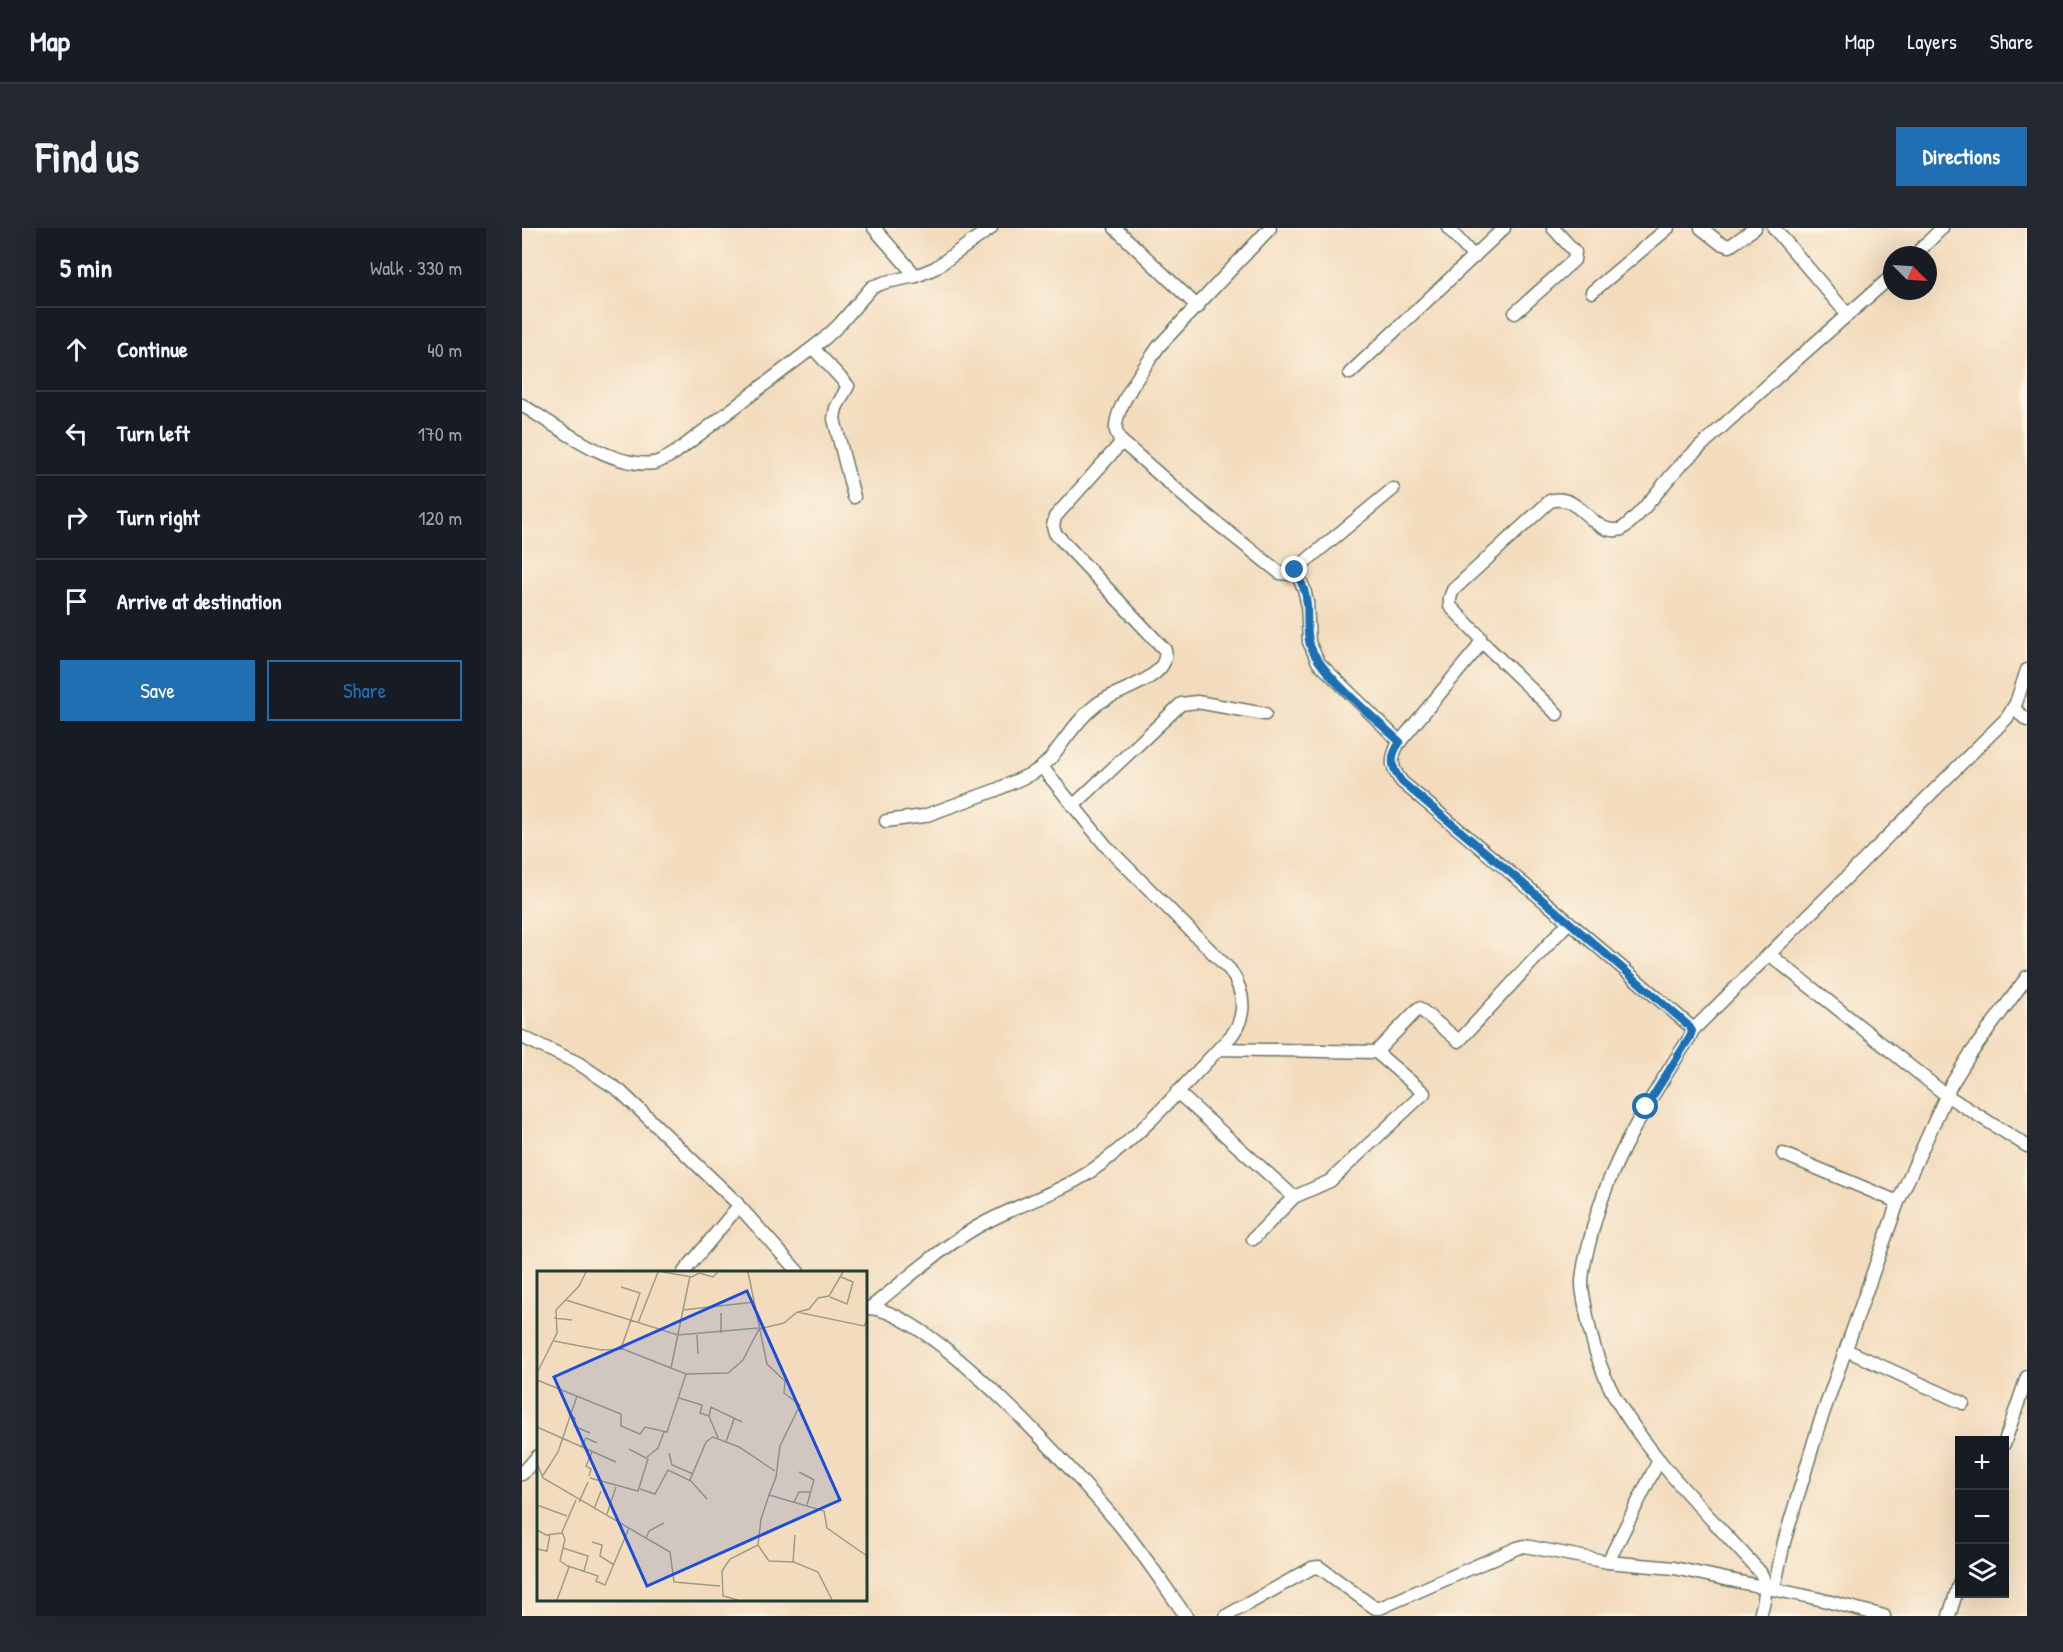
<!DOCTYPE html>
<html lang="en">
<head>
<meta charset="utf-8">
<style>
	body { margin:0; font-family:"Patrick Hand",sans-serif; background:#242831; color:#f1f3f6 }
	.controls { position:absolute; right:18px; bottom:18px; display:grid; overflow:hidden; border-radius:0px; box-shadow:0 6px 24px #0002 }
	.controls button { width:54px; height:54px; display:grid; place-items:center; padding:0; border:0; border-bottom:2px solid #363941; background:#171b24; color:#f1f3f6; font:30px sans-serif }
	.compass { position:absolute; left:1361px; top:18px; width:54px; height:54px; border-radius:50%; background:#171b24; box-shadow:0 6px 24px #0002; rotate:114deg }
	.stop { position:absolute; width:18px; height:18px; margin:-14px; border:4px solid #1f6fb2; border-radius:50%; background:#fff }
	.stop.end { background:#1f6fb2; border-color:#fff; box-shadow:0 2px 6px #0008 }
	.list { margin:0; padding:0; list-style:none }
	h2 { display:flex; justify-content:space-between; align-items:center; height:78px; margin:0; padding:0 24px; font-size:26px }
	h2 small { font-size:20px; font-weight:400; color:#9ea1a6 }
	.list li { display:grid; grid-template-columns:39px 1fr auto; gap:18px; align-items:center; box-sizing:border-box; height:84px; padding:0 24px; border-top:2px solid #363941 }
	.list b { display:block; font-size:22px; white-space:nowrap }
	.list em { font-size:20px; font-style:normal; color:#9ea1a6 }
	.actions { display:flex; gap:12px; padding:18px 24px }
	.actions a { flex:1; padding:14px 0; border:2px solid #1f6fb2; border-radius:0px; text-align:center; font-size:21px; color:#1f6fb2 }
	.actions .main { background:#1f6fb2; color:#fff }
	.icon { flex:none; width:33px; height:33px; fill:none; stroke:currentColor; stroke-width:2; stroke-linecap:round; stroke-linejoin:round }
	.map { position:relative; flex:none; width:1505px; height:1388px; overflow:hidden; border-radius:0px }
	header { display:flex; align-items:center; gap:36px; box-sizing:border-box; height:84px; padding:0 30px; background:#171b24; border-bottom:2px solid #363941 }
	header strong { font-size:28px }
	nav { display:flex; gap:33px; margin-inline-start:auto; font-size:21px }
	.intro { display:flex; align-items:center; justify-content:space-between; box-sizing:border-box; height:144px; padding:0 36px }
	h1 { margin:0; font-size:42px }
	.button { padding:15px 27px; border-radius:0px; background:#1f6fb2; color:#fff; font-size:21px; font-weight:700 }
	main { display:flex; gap:36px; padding:0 36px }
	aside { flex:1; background:#171b24; border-radius:0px; box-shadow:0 6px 24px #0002 }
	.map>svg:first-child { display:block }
</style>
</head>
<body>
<header>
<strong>Map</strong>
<nav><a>Map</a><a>Layers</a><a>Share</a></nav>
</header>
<div class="intro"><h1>Find us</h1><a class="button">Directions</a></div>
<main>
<aside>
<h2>5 min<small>Walk · 330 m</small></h2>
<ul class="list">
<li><svg class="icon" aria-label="ahead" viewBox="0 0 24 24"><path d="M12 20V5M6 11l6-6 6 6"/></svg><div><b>Continue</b></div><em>40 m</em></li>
<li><svg class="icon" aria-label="left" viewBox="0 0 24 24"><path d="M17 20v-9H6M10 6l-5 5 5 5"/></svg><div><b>Turn left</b></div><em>170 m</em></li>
<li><svg class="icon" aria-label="right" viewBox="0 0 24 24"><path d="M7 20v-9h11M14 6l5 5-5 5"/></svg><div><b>Turn right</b></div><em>120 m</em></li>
<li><svg class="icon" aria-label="arrive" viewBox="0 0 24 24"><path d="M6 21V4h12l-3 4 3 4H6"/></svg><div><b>Arrive at destination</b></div></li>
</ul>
<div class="actions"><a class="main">Save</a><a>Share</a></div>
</aside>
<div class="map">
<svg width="1505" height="1388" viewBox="0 0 1505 1388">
	<rect width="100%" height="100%" fill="#fcf5e5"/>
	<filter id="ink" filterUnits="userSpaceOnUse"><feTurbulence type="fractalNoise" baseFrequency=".0167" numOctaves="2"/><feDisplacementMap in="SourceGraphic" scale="12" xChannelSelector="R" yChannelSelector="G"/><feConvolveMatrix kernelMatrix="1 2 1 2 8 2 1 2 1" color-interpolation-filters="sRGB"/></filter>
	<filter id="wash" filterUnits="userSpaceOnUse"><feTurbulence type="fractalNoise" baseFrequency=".008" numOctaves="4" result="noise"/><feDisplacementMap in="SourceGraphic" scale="24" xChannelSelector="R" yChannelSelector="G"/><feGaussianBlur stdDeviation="1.35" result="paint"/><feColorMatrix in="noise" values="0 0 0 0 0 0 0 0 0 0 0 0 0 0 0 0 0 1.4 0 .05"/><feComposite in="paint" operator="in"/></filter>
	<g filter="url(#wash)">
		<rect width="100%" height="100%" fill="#f3dcbd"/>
	</g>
	<g filter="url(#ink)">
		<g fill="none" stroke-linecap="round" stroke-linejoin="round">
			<g stroke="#697564" stroke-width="15">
				<g id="street">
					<path d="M352,0l42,48"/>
					<path d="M593,0l83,79"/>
					<path d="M748,0l-111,118c-12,18 -46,62 -43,85 1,3 3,6 4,9l73,64 87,69 10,1 103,-85"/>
					<path d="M926,0l26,29"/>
					<path d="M1179,0l19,15 10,3 25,-18"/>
					<path d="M1252,0l74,87"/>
					<path d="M1393,27l27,-27"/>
					<path d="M1070,64l76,-64"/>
					<path d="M993,85l59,-53 1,-8 -22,-24"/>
					<path d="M291,120l35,38 -12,22 -2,11 20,78"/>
					<path d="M828,145l154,-145"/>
					<path d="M0,177c34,21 90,64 132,58 8,-2 14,-6 21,-10l149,-114 15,-14 33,-38 14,-5 30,-6 19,-8 56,-40"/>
					<path d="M773,341l9,20 3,13 2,40 9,20 82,80"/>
					<path d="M959,413l76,73"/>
					<path d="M1491,480l14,12"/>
					<path d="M551,578l108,-102 16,-2 68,12"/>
					<path d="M364,593l38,-5 72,-26 37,-17 9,-6 8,-8c14,-18 28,-40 46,-54 17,-15 75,-25 69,-55l-110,-117 -2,-7 2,-9 67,-75"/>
					<path d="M1247,726l177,141 81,51"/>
					<path d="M1170,803l315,-313 9,-15 11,-33"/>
					<path d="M0,809l56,26 42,28 117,112v5l-53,64"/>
					<path d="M697,821l157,3 43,-44 40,33 110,-119"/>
					<path d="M655,864l117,105"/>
					<path d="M1261,926l115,48"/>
					<path d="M216,977l60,67"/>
					<path d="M731,1011l41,-42 36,-16 94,-88 -48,-41"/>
					<path d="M345,1080c61,-1 214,170 255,220 23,28 43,59 64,88"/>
					<path d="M348,1080c33,-26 66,-56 102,-78 39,-24 85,-35 122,-61 52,-37 94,-89 138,-134 16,-22 12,-44 -2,-65l-124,-124 -64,-79"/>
					<path d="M1324,1122l117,53"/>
					<path d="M1482,1216l23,-67"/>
					<path d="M0,1246l16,-18"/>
					<path d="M1086,1334l51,-102"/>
					<path d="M1252,1361l10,-47 35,-117 79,-223 53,-117 18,-29 58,-79"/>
					<path d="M704,1388l86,-48 7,-1 56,41h5l137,-60 8,-2 83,16 66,6 141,30 69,18"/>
					<path d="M1238,1388c4,-15 9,-30 0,-44 -47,-52 -100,-103 -138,-163 -19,-30 -30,-63 -36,-98 -1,-8 -4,-18 -4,-27 0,-15 4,-29 8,-44 17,-75 59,-140 100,-203l2,-6 -2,-5 -121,-104 -167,-140c-11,-14 -12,-22 -4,-38l77,-93 6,-10 -1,-4 -30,-31v-8l3,-8 97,-89c31,-10 42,37 72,28 25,-19 42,-49 65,-70 67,-63 136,-123 205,-183"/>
					<path d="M1427,1388l11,-35"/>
				</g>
			</g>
			<use href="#street" stroke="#fff" stroke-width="12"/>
		</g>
	</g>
	<g fill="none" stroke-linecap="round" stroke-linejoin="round" filter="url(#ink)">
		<path stroke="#1f6fb2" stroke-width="8" d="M773,342c6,11 11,21 12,34 1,14 -1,28 3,41 9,28 67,75 90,97 -11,15 -9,26 2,40l167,140 120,104 3,5 -2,6 -44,70"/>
	</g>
	<g transform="translate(15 1043)">
		<rect width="330" height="330" fill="#f3dcbd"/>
		<path fill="none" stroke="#9e9c86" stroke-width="1.5" d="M126,1l29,5 7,-4 14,4 5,-5M211,1l19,92 18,17 -1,12 16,12 -20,41 -4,31 -7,18M84,16l19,6 -19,56M293,26l17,7 6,-22 -12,-5M29,29l112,35 80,-7M146,39l7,-34M261,41l11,-3 9,-11 11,-2 14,-24M17,47l18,2M101,52l20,-51M184,62v-20M160,64l1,19M17,70l47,9 22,-1 63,25M134,97l12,-58 72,-8M0,102l20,-40 -1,-23 23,-24 7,-14M0,109l84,34v12l19,8 5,-7 22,5 19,-58 42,-1 15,-13 16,-31 25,-6 13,-11 67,14 3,-6M142,127l23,7 -2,8 9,3 9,22M32,143l6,4 -1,8 16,7M172,145l2,-9 31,15M0,156l79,35M189,171l8,-23M44,176l5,-9 11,5M132,182l3,12 21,9M110,186l11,-9 6,-16M0,192l6,15 127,74 4,30 46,4M262,201l15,8 -7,25M52,205l2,-7 -5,-3 6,-14M5,206l16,-25 19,-56M53,207l48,13 10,-32 -19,-10M153,209l16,-38 7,-5 26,10 36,24M103,218l15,5 13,-24 23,11 16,18M42,231l9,-20M257,231l5,-10h11M0,234l30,11M57,238l7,-18M70,243l9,-27M0,259l9,5 16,-2M109,267l3,-7 15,-8M55,271l10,3 -2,11 14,9M221,274l11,16 25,1 24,10 14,28M26,277l25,8 -4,15M0,278l10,2 3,-17M256,291l2,-27M31,295l30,10 -2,5 9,4 24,-57M20,329l12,-33 -9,-6 5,-22 -3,-7 14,-32M201,329l-15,-4 -1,-25 8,-12 28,-14 3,-26 8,-24 55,16 3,17 40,28"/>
		<path fill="#1d4ed8" fill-opacity="0.15" stroke="#1d4ed8" stroke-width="3" d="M210,20l93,209 -193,86 -93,-209z"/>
		<rect width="330" height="330" fill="none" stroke="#1f3d34" stroke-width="3"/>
	</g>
</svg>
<div class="controls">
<button>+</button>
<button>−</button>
<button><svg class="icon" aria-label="layers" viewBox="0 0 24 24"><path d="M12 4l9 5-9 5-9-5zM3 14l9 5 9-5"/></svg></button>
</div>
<svg class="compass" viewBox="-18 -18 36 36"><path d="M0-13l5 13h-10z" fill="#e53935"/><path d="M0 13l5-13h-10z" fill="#9ea1a6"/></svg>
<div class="stop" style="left:1124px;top:879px"></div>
<div class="stop end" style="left:773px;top:342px"></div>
</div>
</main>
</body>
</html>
